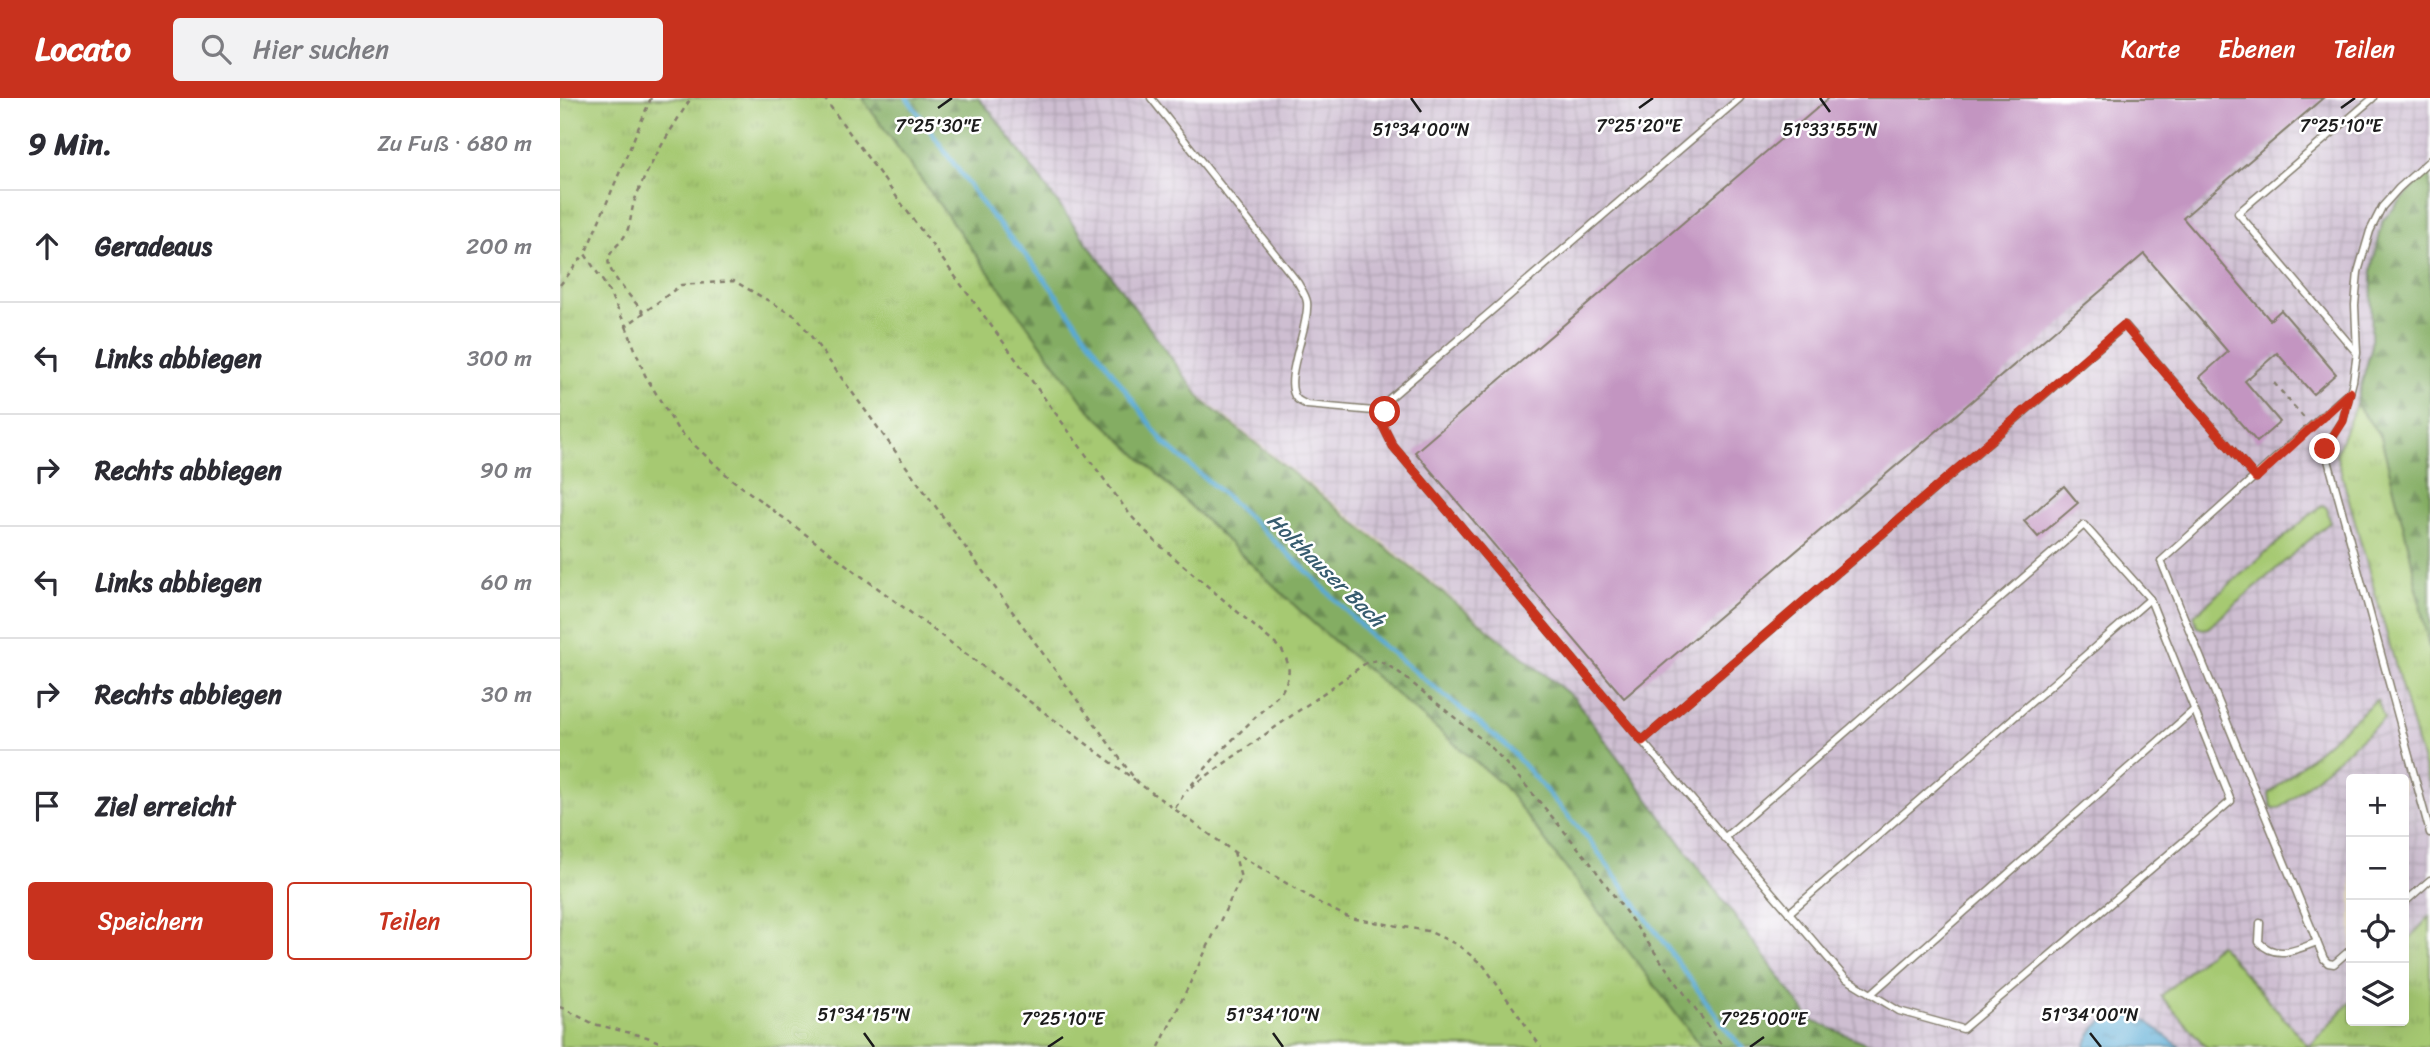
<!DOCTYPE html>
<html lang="de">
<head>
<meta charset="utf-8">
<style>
	body { margin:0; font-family:Sriracha,sans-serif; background:#f2f2f3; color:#2b2b33 }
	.controls { position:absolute; right:21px; bottom:21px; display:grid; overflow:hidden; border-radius:7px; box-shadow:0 7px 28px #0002 }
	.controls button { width:63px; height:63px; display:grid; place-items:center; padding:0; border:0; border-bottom:2px solid #e1e1e2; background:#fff; color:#2b2b33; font:35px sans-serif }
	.stop { position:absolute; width:21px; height:21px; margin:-16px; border:5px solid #c8321e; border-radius:50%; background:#fff }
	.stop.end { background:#c8321e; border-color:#fff; box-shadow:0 2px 7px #0008 }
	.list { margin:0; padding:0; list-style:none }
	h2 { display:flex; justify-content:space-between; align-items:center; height:91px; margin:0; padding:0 28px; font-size:30px }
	h2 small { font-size:23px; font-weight:400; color:#7c7c81 }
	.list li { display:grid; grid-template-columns:46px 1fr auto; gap:21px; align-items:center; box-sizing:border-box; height:112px; padding:0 28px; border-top:2px solid #e1e1e2 }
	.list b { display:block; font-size:26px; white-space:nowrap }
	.list em { font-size:23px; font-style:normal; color:#7c7c81 }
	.actions { display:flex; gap:14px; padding:21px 28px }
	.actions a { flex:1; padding:16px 0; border:2px solid #c8321e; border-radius:7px; text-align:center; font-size:24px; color:#c8321e }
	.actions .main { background:#c8321e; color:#fff }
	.icon { flex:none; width:38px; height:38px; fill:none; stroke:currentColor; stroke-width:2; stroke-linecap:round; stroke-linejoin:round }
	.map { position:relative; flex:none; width:1870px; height:949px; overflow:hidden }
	header { display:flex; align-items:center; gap:42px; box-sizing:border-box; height:98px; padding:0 35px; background:#c8321e; color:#fff }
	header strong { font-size:33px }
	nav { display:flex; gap:38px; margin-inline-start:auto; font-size:24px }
	.search { width:490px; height:63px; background:#f2f2f3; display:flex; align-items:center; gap:18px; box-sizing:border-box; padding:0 24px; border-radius:7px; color:#7c7c81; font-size:26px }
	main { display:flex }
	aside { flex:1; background:#fff }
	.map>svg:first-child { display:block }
</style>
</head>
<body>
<header>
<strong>Locato</strong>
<div class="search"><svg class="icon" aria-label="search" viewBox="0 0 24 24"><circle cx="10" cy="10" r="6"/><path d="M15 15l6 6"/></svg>Hier suchen</div>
<nav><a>Karte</a><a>Ebenen</a><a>Teilen</a></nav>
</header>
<main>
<aside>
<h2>9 Min.<small>Zu Fuß · 680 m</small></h2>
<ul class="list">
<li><svg class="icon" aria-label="ahead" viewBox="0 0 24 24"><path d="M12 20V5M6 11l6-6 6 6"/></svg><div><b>Geradeaus</b></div><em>200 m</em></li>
<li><svg class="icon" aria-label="left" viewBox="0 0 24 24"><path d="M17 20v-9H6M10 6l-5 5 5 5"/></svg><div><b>Links abbiegen</b></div><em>300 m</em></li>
<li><svg class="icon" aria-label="right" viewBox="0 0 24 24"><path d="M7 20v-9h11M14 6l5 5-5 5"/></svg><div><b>Rechts abbiegen</b></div><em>90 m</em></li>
<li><svg class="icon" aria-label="left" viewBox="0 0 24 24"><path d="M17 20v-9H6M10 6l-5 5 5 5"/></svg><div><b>Links abbiegen</b></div><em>60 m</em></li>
<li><svg class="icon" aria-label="right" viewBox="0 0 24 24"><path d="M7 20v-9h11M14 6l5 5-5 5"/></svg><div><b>Rechts abbiegen</b></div><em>30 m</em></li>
<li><svg class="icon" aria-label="arrive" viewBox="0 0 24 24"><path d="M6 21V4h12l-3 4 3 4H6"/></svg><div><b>Ziel erreicht</b></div></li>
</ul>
<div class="actions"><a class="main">Speichern</a><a>Teilen</a></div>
</aside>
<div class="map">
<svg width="1870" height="949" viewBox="0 0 1870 949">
	<defs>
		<pattern id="industrial-grid" width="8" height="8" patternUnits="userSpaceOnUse" patternTransform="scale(1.75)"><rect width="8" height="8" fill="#cebed1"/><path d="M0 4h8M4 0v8" fill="none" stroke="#b0a3b3"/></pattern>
		<pattern id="grass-tufts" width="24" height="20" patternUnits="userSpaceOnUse" patternTransform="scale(1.75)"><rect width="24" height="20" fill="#a6c972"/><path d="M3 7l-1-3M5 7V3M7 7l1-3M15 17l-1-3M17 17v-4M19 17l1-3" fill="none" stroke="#8eac62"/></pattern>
		<pattern id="forest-firs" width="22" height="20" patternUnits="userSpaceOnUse" patternTransform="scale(1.75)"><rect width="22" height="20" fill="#84ad64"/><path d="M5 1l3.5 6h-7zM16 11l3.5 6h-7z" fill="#6b8c52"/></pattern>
		<pattern id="water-ripples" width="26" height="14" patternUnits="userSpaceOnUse" patternTransform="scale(1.75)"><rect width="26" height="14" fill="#59aad4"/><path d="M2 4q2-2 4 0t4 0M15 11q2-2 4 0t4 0" fill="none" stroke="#498aab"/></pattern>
	</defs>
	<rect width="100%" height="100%" fill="#fff"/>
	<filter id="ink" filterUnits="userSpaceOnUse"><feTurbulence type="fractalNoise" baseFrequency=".0143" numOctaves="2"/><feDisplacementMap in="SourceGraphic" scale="14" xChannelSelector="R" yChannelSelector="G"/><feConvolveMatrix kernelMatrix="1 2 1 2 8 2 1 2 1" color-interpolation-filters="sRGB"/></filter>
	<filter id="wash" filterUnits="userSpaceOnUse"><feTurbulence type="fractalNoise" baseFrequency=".00686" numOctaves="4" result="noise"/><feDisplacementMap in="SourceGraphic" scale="28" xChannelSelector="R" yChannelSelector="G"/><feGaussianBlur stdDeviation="1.57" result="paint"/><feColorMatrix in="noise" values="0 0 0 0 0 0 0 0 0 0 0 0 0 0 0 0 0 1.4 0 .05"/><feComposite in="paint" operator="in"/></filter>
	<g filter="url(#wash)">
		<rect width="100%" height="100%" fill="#ebe0be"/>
		<path fill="url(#industrial-grid)" d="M418,0h1452v72l-47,50 -11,48 -1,79 -15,56 -20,51 94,334v128l-26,28v-165h-53v222l-42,46h-433l-65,-27 -236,-322 -186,-151 -186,-148 -212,-287z"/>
		<g fill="url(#grass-tufts)" stroke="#617247" stroke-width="2">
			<path d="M0,0h302l224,308 226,216 192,164 197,261h-1141z"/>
			<path d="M1796,306l25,33 28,111 21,105v135l-94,-334z"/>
			<path d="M1763,407l4,3 3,14 -122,106 -5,1 -6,-2 -3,-12 125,-108z"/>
			<path d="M1816,602l2,1 6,18 -102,88 -5,2 -6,-2 -2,-13z"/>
			<path d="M1870,818v131h-121l42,-46v20h53v-77z"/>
		</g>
		<g fill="url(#forest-firs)" stroke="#506440" stroke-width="2">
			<path d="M302,0h116l13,14 212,289 371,297 237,322 64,27h-174l-197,-261 -192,-164 -226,-216z"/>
			<path d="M1870,72v483l-21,-105 -28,-111 -25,-33 15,-55 1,-80 11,-49z"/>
		</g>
		<path fill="#a6c972" stroke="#617247" stroke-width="2" d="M1659,846l90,103h-103l-45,-51z"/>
		<path fill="url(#water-ripples)" stroke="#3a6378" stroke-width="2" d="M1569,915l18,8 33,26h-95c6,-21 23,-33 44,-34z"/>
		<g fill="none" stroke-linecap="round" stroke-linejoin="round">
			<path stroke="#59aad4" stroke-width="4.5" d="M347,0l82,115 50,58 125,172 65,56 81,75 62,63 135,109 83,95 139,192 13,14"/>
		</g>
		<g id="blocks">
			<g fill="#c395c1">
				<path d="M1269,0h494l-140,120 87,102 11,-10 55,64 -23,20 -36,-41 -32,28 35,41 -23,20 -57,-65 28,-25 -84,-98 -520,444 -209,-246z"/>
				<path d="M1504,388l14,17 -40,34 -14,-16z"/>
			</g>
		</g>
	</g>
	<g filter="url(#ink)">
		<use href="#blocks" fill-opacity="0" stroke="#847e6d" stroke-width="2"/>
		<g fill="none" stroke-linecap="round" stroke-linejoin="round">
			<g stroke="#847e6d" stroke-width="9">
				<g id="lane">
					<path d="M591,0l147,185c3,6 8,12 9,19 3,25 -26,80 -10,97 3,3 7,4 10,6l78,7"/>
					<path d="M1180,0l-350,300 -9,24 12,24 249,295 483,-416 131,153"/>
					<path d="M1870,62l-31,28 -17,19 -12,24 -12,41 -3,33 2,48 -4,28 -10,39 -18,29 105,384"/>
					<path d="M1796,254l-118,-139 135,-115"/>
					<path d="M1788,295l-187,168 163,398 4,4 6,1 17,-15"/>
					<path d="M1082,643l203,237 54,33 64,18 268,-228 -81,-202 -66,-74 -360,313"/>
					<path d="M1844,805l26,-23"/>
					<path d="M1229,815l361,-314"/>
					<path d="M1700,825l-1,19c16,18 38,8 58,0"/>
					<path d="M1311,896l323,-284"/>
				</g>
			</g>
			<g stroke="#847e6d" stroke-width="2.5" stroke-dasharray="5 5" stroke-linecap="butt">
				<path d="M91,0l-66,156 21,32 20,40 55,-41 53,-4 63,36 340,465 97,70 89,53 27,13 78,13 30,14 26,21 57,81"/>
				<path d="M264,0l307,418 25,26 125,107c10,16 10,26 1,42l-65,64 -30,35"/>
				<path d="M0,187l24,-30"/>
				<path d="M84,215c-10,-13 -31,-34 -35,-48 -4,-13 13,-21 17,-32 5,-9 5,-21 8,-31 14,-37 36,-71 57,-104"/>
				<path d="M66,228l19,49 33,55 52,48 405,302"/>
				<path d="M1714,285l31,36"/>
				<path d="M631,689l175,-124 11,-3 19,10 95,77 37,41 61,73 134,186"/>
				<path d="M615,710l11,-17"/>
				<path d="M0,909l34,17 53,13 24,10"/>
				<path d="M599,949l82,-169 -7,-26"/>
			</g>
			<use href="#lane" stroke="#fff" stroke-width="6"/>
		</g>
	</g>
	<g fill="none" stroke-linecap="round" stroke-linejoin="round" filter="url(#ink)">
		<path stroke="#c8321e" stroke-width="9" d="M825,314l-4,10 12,24 249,295 482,-416 132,153 94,-86 -7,29 -18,28"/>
	</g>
	<path fill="none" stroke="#1c1c1c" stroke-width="2.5" d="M851,0l10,14M1260,0l10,14M378,10l14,-10M1079,10l14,-10M1781,10l14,-10M304,935l10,14M713,935l10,14M1530,935l11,14M488,949l15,-10M1190,949l14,-10"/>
	<g text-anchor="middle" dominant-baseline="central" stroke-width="5" stroke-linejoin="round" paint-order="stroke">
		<g font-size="21" font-style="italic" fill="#375c6f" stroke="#fff">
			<text transform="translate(766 472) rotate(44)">Holthauser Bach</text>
		</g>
	</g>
	<g font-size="18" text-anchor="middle" fill="#1c1c1c" stroke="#fff" stroke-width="5" stroke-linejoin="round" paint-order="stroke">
		<text x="378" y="34">7°25'30"E</text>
		<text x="1079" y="34">7°25'20"E</text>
		<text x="1781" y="34">7°25'10"E</text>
		<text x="861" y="38">51°34'00"N</text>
		<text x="1270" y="38">51°33'55"N</text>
		<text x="304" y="923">51°34'15"N</text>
		<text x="713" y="923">51°34'10"N</text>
		<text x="1530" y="923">51°34'00"N</text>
		<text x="503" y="927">7°25'10"E</text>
		<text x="1204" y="927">7°25'00"E</text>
	</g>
</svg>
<div class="controls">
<button>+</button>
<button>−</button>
<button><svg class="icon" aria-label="locate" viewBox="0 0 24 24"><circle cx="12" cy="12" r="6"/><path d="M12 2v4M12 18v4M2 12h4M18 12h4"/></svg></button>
<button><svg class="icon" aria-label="layers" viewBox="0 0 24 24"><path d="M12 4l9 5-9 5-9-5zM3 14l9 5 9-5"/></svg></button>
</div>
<div class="stop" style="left:825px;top:314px"></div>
<div class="stop end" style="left:1765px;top:351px"></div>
</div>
</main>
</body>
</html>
